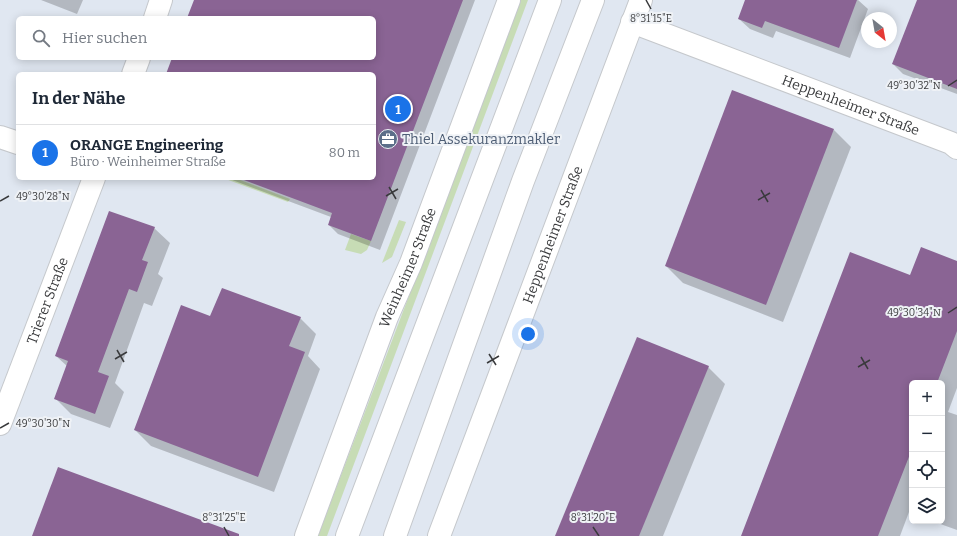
<!DOCTYPE html>
<html lang="de">
<head>
<meta charset="utf-8">
<style>
	body { margin:0; font-family:Bitter,serif; background:#f6f6f7; color:#1f2937 }
	.controls { position:absolute; right:12px; bottom:12px; display:grid; overflow:hidden; border-radius:6px; box-shadow:0 2px 10px #0003 }
	.controls button { width:36px; height:36px; display:grid; place-items:center; padding:0; border:0; border-bottom:1px solid #e0e1e3; background:#fff; color:#1f2937; font:20px sans-serif }
	.compass { position:absolute; left:861px; top:12px; width:36px; height:36px; border-radius:50%; background:#fff; box-shadow:0 2px 10px #0003; rotate:149deg }
	.you { position:absolute; left:528px; top:334px; width:14px; height:14px; margin:-10px; border:3px solid #fff; border-radius:50%; background:#1a73e8; box-shadow:0 0 0 6px #1a73e833 }
	.badge { display:grid; place-items:center; width:26px; height:26px; border-radius:50%; background:#1a73e8; color:#fff; font-size:13px; font-weight:700 }
	.pin { position:absolute; translate:-50% -50%; border:2px solid #fff; box-shadow:0 1px 4px #0006 }
	.list { margin:0; padding:0; list-style:none }
	h2 { display:flex; justify-content:space-between; align-items:center; height:52px; margin:0; padding:0 16px; font-size:17px }
	h2 small { font-size:13px; font-weight:400; color:#747a83 }
	.list li { display:grid; grid-template-columns:26px 1fr auto; gap:12px; align-items:center; box-sizing:border-box; height:56px; padding:0 16px; border-top:1px solid #e0e1e3 }
	.list b { display:block; font-size:15px; white-space:nowrap }
	.list p { margin:0; font-size:13px; white-space:nowrap; color:#747a83 }
	.list em { font-size:13px; font-style:normal; color:#747a83 }
	.icon { flex:none; width:22px; height:22px; fill:none; stroke:currentColor; stroke-width:2; stroke-linecap:round; stroke-linejoin:round }
	.map { position:relative; flex:none; width:957px; height:536px; overflow:hidden }
	.search { position:absolute; background:#fff; box-shadow:0 2px 10px #0003; left:16px; top:16px; width:360px; height:44px; display:flex; align-items:center; gap:10px; box-sizing:border-box; padding:0 14px; border-radius:6px; color:#747a83; font-size:15px }
	.panel { position:absolute; background:#fff; box-shadow:0 2px 10px #0003; left:16px; top:72px; width:360px; height:108px; border-radius:6px }
	.map>svg:first-child { display:block }
</style>
</head>
<body>
<div class="map">
<svg width="957" height="536" viewBox="0 0 957 536">
	<rect width="100%" height="100%" fill="#eff2f6"/>
	<path fill="#e0e7f1" fill-rule="evenodd" d="M0,0h957v536h-957zM18,18h356v40h-356zM867,18h24v24h-24zM18,74h356v104h-356zM912,383h30v138h-30z"/>
	<g fill="#c7dcb5">
		<path d="M521,0h7l-201,536h-9z"/>
		<path d="M223,178h12l55,21 -2,3z"/>
		<path d="M399,220l7,2 -14,35 -10,6z"/>
		<path d="M351,234l20,7 -4,9 -6,4 -16,-4z"/>
	</g>
	<g fill="#0003">
		<path d="M41,0h42l-6,14z"/>
		<path d="M195,0h280l-95,250 -42,-16 -9,-9 2,-8 -104,-39h147v-104h-207l6,-16h201v-40h-186z"/>
		<path d="M746,0h112l10,9 -18,49 -74,-27 -3,7 -23,-9 -11,-10z"/>
		<path d="M918,0h39v94l-54,-20 -10,-10z"/>
		<path d="M834,130l17,17 -68,175 -100,-39 -17,-17z"/>
		<path d="M154,228l16,15 -12,31 5,4 -11,28 -8,-3 -29,80 9,9 -14,36 -39,-14 -16,-16 12,-32 -11,-10z"/>
		<path d="M957,262v126l-9,24 9,3v115l-25,-9h10v-138h-30v130l-3,-1 -9,24h-158l169,-259z"/>
		<path d="M210,317l90,1 16,16 -8,22 12,13 -46,123 -123,-46 -16,-16z"/>
		<path d="M708,367l17,17 -62,152h-107z"/>
	</g>
	<g fill="#8a6494">
		<path d="M194,0h269l-92,241 -43,-16 4,-12 -88,-33v-2h130v-104h-208l6,-16h202v-40h-187z"/>
		<path d="M745,0h112l-18,48 -74,-27 -3,7 -24,-9z"/>
		<path d="M917,0h40v89l-65,-25z"/>
		<path d="M732,90l102,39 -68,176 -101,-39z"/>
		<path d="M109,211l46,16 -13,33 6,2 -11,30 -8,-3 -31,83 11,4 -14,38 -41,-15 14,-38 -13,-5z"/>
		<path d="M921,247l36,14v70l-20,52h-25v66l-34,87h-137l109,-284 60,23z"/>
		<path d="M222,288l79,29 -12,29 16,6 -47,125 -124,-47 47,-125 29,11z"/>
		<path d="M637,337l72,29 -70,170h-84z"/>
		<path d="M58,467l181,67v2h-207z"/>
	</g>
	<g fill="none" stroke-linecap="round" stroke-linejoin="round">
		<g stroke="#c5c8cc" stroke-width="24">
			<g id="minor">
				<path d="M155,18l6,-18"/>
				<path id="s1" d="M632,22l319,121 6,5"/>
				<path d="M133,74l6,-16"/>
				<path d="M0,137l18,6"/>
				<path id="s2" d="M0,424l94,-246"/>
				<path id="s3" d="M306,536l81,-219 24,-54 98,-263"/>
				<path id="s4" d="M439,536l202,-536"/>
			</g>
		</g>
		<g stroke="#c5c8cc" stroke-width="24">
			<g id="highway">
				<path d="M347,536l203,-536"/>
				<path d="M395,536l128,-355 70,-181"/>
			</g>
		</g>
		<use href="#minor" stroke="#fff" stroke-width="22"/>
		<use href="#highway" stroke="#fff" stroke-width="22"/>
	</g>
	<path fill="none" stroke="#393a3c" stroke-width="1.5" d="M646,0l5,9M948,86l9,-6M389,187l7,12M761,190l7,12M386,196l12,-7M758,200l12,-7M0,201l9,-5M948,313l9,-6M117,350l7,12M489,354l7,11M861,357l7,12M115,359l12,-7M487,363l12,-7M858,367l12,-7M0,428l9,-5M224,527l5,9M593,527l6,9"/>
	<defs>
		<g id="office-disc" transform="scale(1)"><circle r="9.5" fill="#5c6f8a" stroke="#eff2f6"/><path d="M-6-3h4V-5.5h4V-3h4V5H-6ZM-1-4.5V-3h2v-1.5ZM-6 0V1H6V0Z" fill="#fff"/></g>
	</defs>
	<g fill-rule="evenodd">
		<use href="#office-disc" x="388" y="139"/>
	</g>
	<g text-anchor="middle" dominant-baseline="central" stroke-width="4" stroke-linejoin="round" paint-order="stroke">
		<g font-size="14" fill="#393a3c" stroke="#eff2f6">
			<text stroke="none"><textPath href="#s1" startOffset="234">Heppenheimer Straße</textPath></text>
			<text stroke="none"><textPath href="#s4" startOffset="322">Heppenheimer Straße</textPath></text>
			<text stroke="none"><textPath href="#s3" startOffset="287">Weinheimer Straße</textPath></text>
			<text stroke="none"><textPath href="#s2" startOffset="132">Trierer Straße</textPath></text>
		</g>
		<g font-size="14" fill="#4e5e75" stroke="#eff2f6" text-anchor="start">
			<text x="402" y="139">Thiel Assekuranzmakler</text>
		</g>
	</g>
	<g font-size="10" text-anchor="middle" fill="#393a3c" stroke="#eff2f6" stroke-width="4" stroke-linejoin="round" paint-order="stroke">
		<text x="651" y="22">8°31'15"E</text>
		<text x="914" y="89">49°30'32"N</text>
		<text x="43" y="200">49°30'28"N</text>
		<text x="914" y="316">49°30'34"N</text>
		<text x="43" y="427">49°30'30"N</text>
		<text x="224" y="521">8°31'25"E</text>
		<text x="593" y="521">8°31'20"E</text>
	</g>
</svg>
<div class="controls">
<button>+</button>
<button>−</button>
<button><svg class="icon" aria-label="locate" viewBox="0 0 24 24"><circle cx="12" cy="12" r="6"/><path d="M12 2v4M12 18v4M2 12h4M18 12h4"/></svg></button>
<button><svg class="icon" aria-label="layers" viewBox="0 0 24 24"><path d="M12 4l9 5-9 5-9-5zM3 14l9 5 9-5"/></svg></button>
</div>
<svg class="compass" viewBox="-18 -18 36 36"><path d="M0-13l5 13h-10z" fill="#e53935"/><path d="M0 13l5-13h-10z" fill="#747a83"/></svg>
<div class="you"></div>
<div class="pin badge" style="left:398px;top:109px">1</div>
<div class="search"><svg class="icon" aria-label="search" viewBox="0 0 24 24"><circle cx="10" cy="10" r="6"/><path d="M15 15l6 6"/></svg>Hier suchen</div>
<section class="panel">
<h2>In der Nähe<small></small></h2>
<ul class="list">
<li><span class="badge">1</span><div><b>ORANGE Engineering</b><p>Büro · Weinheimer Straße</p></div><em>80 m</em></li>
</ul>
</section>
</div>
</body>
</html>
